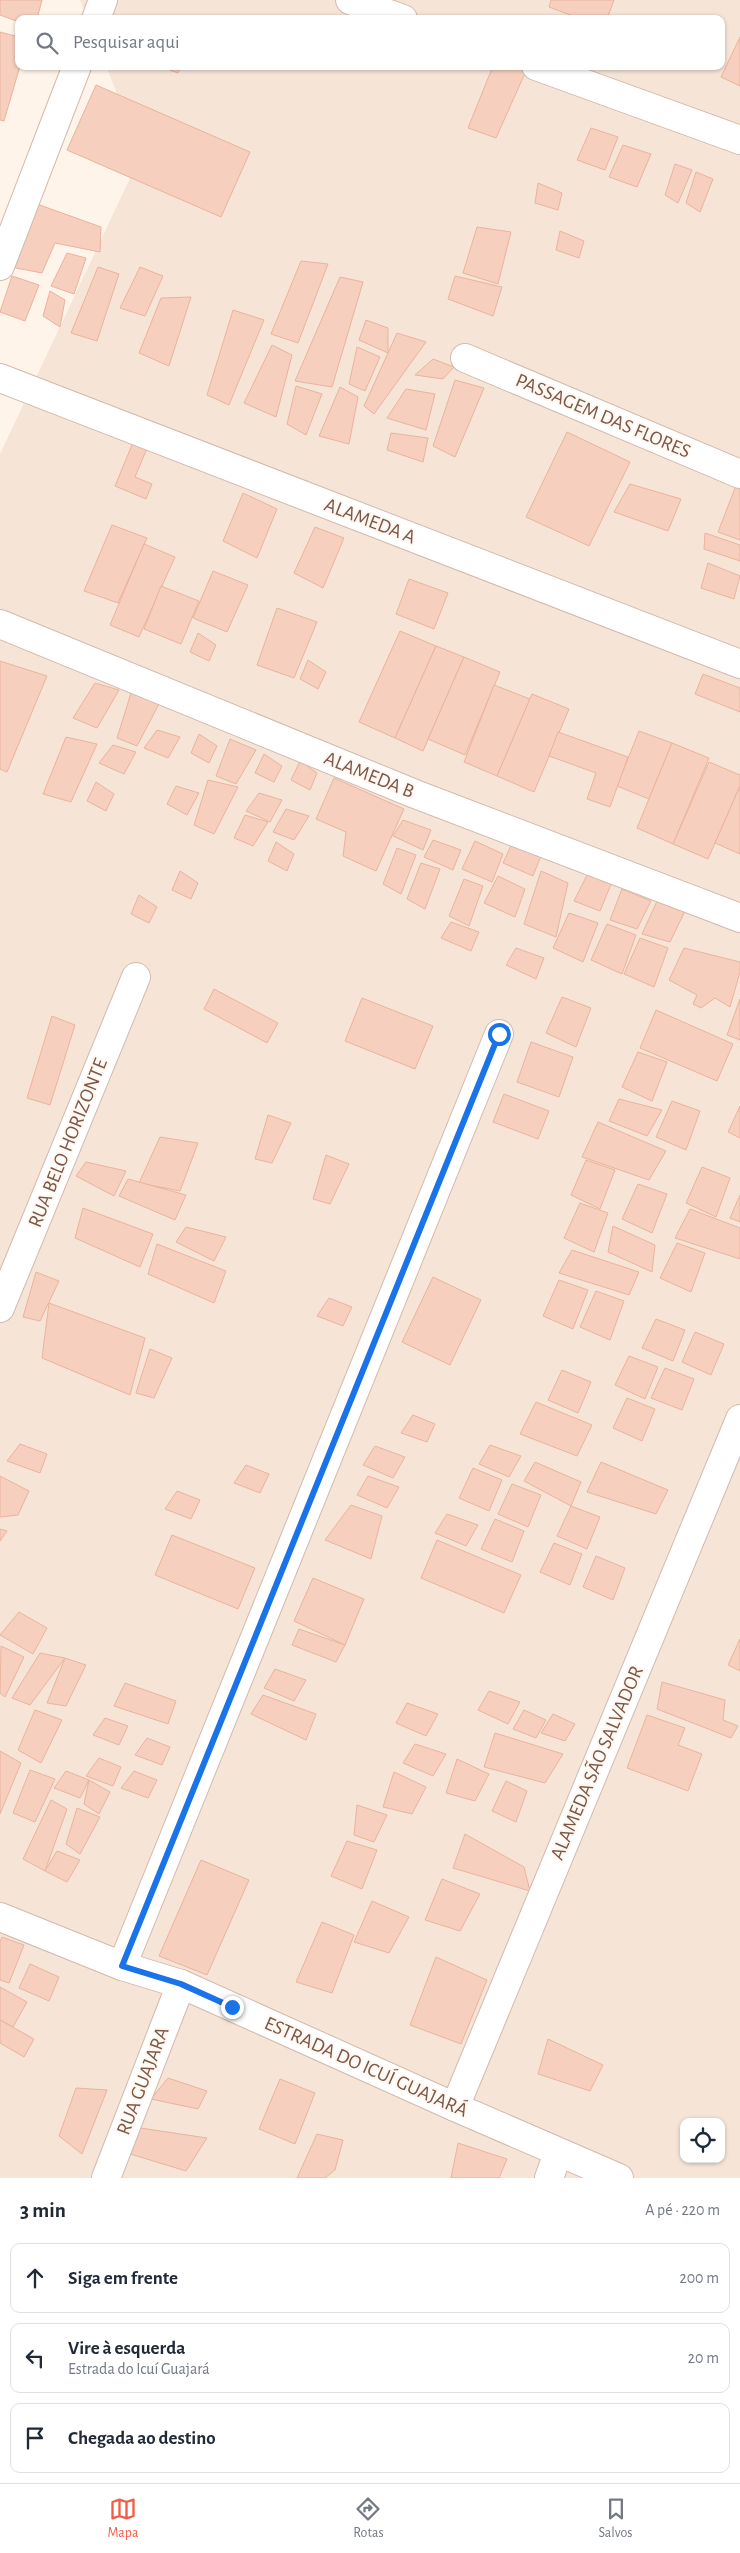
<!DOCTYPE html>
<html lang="pt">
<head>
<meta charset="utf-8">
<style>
	body { margin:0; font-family:"Alegreya Sans",sans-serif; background:#f6f6f7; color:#1f2937 }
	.controls { position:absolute; right:15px; bottom:15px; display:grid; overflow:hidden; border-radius:10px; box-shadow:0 1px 4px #0004 }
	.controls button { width:45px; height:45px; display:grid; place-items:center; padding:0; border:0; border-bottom:1px solid #e0e1e3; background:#fff; color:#1f2937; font:25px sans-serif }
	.stop { position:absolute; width:15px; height:15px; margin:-11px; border:4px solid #1a73e8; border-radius:50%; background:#fff }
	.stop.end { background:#1a73e8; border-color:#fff; box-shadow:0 1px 5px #0008 }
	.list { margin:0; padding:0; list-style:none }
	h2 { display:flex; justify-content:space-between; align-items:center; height:65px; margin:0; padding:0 20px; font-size:21px }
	h2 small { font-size:16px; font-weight:400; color:#747a83 }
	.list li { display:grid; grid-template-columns:32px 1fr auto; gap:15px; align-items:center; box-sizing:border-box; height:70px; margin:0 10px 10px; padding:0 10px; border:1px solid #e0e1e3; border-radius:10px }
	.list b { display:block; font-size:19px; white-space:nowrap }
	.list p { margin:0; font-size:16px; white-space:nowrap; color:#747a83 }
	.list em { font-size:16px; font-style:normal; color:#747a83 }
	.icon { flex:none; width:28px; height:28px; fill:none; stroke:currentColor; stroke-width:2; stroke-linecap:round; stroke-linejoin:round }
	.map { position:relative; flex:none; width:740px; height:2178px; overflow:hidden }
	.search { position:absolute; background:#fff; box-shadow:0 1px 4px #0004; left:15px; right:15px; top:15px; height:55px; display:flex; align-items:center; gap:12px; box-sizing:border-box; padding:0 18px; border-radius:10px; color:#747a83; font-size:19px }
	.sheet { height:305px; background:#fff }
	nav { display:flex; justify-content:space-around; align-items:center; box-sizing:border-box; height:70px; border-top:1px solid #e0e1e3; background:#fff; font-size:14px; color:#747a83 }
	nav a { display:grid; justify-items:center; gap:2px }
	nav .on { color:#f05c46 }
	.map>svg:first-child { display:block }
</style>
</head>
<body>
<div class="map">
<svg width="740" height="2178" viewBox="0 0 740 2178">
	<rect width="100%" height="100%" fill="#fef4e9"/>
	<path fill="#f6e5d7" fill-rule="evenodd" d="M80,0h660v2178h-740v-1724l141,-299 -35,-89h615v-47h-633zM684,2122h37v37h-37z"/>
	<g fill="#f6cfbe" stroke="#eab39d">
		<path d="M0,0h42l-5,19h-18v3l-19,-7z"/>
		<path d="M551,0h63l-7,19h-26l-32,-12z"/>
		<path d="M0,32l19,5 1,29 -16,55 -4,-1z"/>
		<path d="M740,37v49l-19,-9z"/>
		<path d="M159,66h22l-3,7z"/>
		<path d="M493,66h22l11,5 -30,67 -28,-10z"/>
		<path d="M96,85l154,67 -29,65 -154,-67z"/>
		<path d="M591,128l27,9 -13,33 -28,-10z"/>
		<path d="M623,145l28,9 -14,33 -28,-10z"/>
		<path d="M675,164l17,6 -14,33 -13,-8z"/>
		<path d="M696,172l17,7 -13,33 -14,-9z"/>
		<path d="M538,183l24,10 -4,17 -23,-7z"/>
		<path d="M37,204l64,23 -1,25 -45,-9 -13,30 -31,-6z"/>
		<path d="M477,227l34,5 -13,52 -35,-11z"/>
		<path d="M560,231l24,10 -5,17 -23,-8z"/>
		<path d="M67,253l19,5 -12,36 -23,-8z"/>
		<path d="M301,261l27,3 -30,79 -27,-9z"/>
		<path d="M98,267l21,7 -22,67 -26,-8z"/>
		<path d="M140,267l23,9 -18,40 -25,-8z"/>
		<path d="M12,276l27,9 -14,36 -25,-9z"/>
		<path d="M455,276l47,11 -9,29 -45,-17z"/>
		<path d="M340,277l23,5 -31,105 -37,-6z"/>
		<path d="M50,291l15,9 -5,27 -17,-11z"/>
		<path d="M191,297l-22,69 -30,-13 22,-55z"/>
		<path d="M233,310l31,10 -35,85 -22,-10z"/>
		<path d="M366,320l22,8v25l-29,-13z"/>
		<path d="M397,333l29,9 -52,72 -10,-8z"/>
		<path d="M272,345l20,10 -16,62 -32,-14z"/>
		<path d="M357,347l23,10 -15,34 -16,-7z"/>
		<path d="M433,359l21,8 -11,12 -28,-4z"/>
		<path d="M455,380l29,8 -29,69 -22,-11z"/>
		<path d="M296,386l26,8 -16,41 -19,-11z"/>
		<path d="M340,387l18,10 -9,47 -30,-8z"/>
		<path d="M406,389l29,5 -9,36 -39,-12z"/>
		<path d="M567,432l63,30 -41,84 -63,-29z"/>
		<path d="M391,433l37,5 -5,24 -36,-12z"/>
		<path d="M134,440l14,6 -13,31 17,7 -6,15 -31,-13z"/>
		<path d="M737,483l3,1v56l-22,-8z"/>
		<path d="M630,484l51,15 -13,32 -54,-19z"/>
		<path d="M243,493l34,16 -20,49 -34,-17z"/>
		<path d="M112,525l35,13 -29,65 -34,-12z"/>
		<path d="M315,527l29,11 -21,50 -29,-15z"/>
		<path d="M705,533l35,12v16l-36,-12z"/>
		<path d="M144,544l31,13 -36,80 -29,-12z"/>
		<path d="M708,563l32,13 -6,23 -33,-11z"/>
		<path d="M213,571l35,14 -21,47 -34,-14z"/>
		<path d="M409,579l39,14 -14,36 -38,-15z"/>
		<path d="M161,586l38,15 -18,43 -37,-15z"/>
		<path d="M277,608l40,14 -23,56 -37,-13z"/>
		<path d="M400,631l36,15 -41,92 -36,-16z"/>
		<path d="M198,633l18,12 -7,16 -19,-9z"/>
		<path d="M436,646l28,11 -41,94 -28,-13z"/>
		<path d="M464,657l36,15 -35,83 -37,-16z"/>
		<path d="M308,660l18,12 -8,17 -18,-10z"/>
		<path d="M0,661l47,15 -40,96 -7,-3z"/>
		<path d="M703,674l37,14v24l-45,-18z"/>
		<path d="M95,683l24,7 -22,38 -24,-10z"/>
		<path d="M494,685l36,14 -33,77 -33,-14z"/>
		<path d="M131,693l30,7 -24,46 -20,-8z"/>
		<path d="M532,694l37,15 -35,83 -37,-16z"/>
		<path d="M157,730l23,7 -12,21 -24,-10z"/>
		<path d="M639,731l33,12 -23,56 -32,-13z"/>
		<path d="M558,732l70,25 -18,50 -23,-8 9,-26 -47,-17z"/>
		<path d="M199,734l18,12 -8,17 -18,-10z"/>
		<path d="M66,737l31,7 -26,58 -28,-8z"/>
		<path d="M230,739l26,11 -20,34 -20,-8z"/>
		<path d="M672,743l37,15 -36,86 -36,-16z"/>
		<path d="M113,745l23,7 -12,22 -25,-11z"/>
		<path d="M264,754l18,12 -8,16 -19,-9z"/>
		<path d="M300,761l17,12 -7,17 -19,-10z"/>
		<path d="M709,762l31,13v11l-32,73 -35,-15z"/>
		<path d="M334,778l70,31 -28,62 -33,-15 3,-24 -30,-13z"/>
		<path d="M208,780l30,7 -24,47 -20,-9z"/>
		<path d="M96,782l18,12 -8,17 -19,-10z"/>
		<path d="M176,786l23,7 -12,22 -20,-11z"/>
		<path d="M740,786v68l-25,-11z"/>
		<path d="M259,793l23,7 -12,22 -24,-11z"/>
		<path d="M286,809l23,7 -15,24 -21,-8z"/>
		<path d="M245,815l23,7 -15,24 -19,-8z"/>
		<path d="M403,820l28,10 -8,20 -30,-14z"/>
		<path d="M516,835l28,13 -11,28 -30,-13z"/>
		<path d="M433,840l28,10 -8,20 -29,-13z"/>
		<path d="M475,841l28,13 -11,28 -30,-13z"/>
		<path d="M276,842l18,12 -7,17 -19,-10z"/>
		<path d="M397,848l19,7 -15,39 -18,-10z"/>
		<path d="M421,863l19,6 -15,40 -18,-10z"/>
		<path d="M180,871l18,12 -7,16 -19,-9z"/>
		<path d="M541,871l27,12 -12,54 -32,-13z"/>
		<path d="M589,871l23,11 -12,29 -26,-10z"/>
		<path d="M498,876l27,13 -10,28 -31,-14z"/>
		<path d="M464,879l19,7 -14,40 -20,-10z"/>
		<path d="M622,889l29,12 -14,28 -27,-9z"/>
		<path d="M139,895l18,12 -8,16 -18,-9z"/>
		<path d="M658,899l29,8 -17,35 -28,-8z"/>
		<path d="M569,913l29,10 -15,39 -30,-14z"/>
		<path d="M451,922l28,10 -8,19 -30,-13z"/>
		<path d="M607,924l29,11 -14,39 -31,-14z"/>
		<path d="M640,938l28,10 -14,39 -30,-13z"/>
		<path d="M516,948l28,10 -8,21 -30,-14z"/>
		<path d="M684,948l56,14v10l-10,35 -15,-9 -14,10 -8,-4 4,-9 -28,-15z"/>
		<path d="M214,989l64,34 -11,20 -63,-34z"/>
		<path d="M562,997l29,11 -15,39 -30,-14z"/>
		<path d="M362,998l71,28 -18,43 -70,-28z"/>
		<path d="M740,999v41l-13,-5z"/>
		<path d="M656,1010l77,34 -16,37 -77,-33z"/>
		<path d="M52,1016l23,9 -25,80 -23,-7z"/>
		<path d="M531,1042l42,15 -14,40 -42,-15z"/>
		<path d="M638,1052l29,10 -15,39 -30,-14z"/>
		<path d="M504,1094l45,17 -11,28 -45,-17z"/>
		<path d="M619,1099l43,11 -15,26 -38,-15z"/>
		<path d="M672,1101l28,10 -14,39 -30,-13z"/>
		<path d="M740,1106v32l-12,-6z"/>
		<path d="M268,1115l23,8 -19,40 -17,-4z"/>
		<path d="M598,1122l68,29 -17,29 -67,-23z"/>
		<path d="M160,1137l38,6 -18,48 -41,-8z"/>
		<path d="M326,1155l23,9 -19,40 -17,-5z"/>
		<path d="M586,1160l29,10 -15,39 -29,-14z"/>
		<path d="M86,1162l40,9 -12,25 -38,-20z"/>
		<path d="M702,1167l28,11 -14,39 -30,-14z"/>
		<path d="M128,1179l58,16 -11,25 -56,-24z"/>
		<path d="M638,1184l29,10 -15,39 -30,-14z"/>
		<path d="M740,1195v27l-10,-4z"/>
		<path d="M580,1203l28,10 -14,39 -30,-14z"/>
		<path d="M83,1208l70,26 -13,33 -65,-29z"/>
		<path d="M690,1209l50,19v31l-65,-21z"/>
		<path d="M613,1226l42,19 -3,27 -44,-20z"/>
		<path d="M186,1227l40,10 -12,24 -38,-19z"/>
		<path d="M677,1243l28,10 -14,39 -31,-14z"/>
		<path d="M157,1244l69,27 -12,32 -66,-29z"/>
		<path d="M572,1250l67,22 -10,23 -70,-22z"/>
		<path d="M36,1272l23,9 -19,40 -17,-4z"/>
		<path d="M433,1277l48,23 -31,65 -48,-23z"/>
		<path d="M559,1280l29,10 -15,39 -30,-13z"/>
		<path d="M596,1291l28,10 -14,39 -30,-13z"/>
		<path d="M329,1298l23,9 -9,19 -26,-10z"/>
		<path d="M49,1303l96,35 -15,57 -88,-37z"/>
		<path d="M656,1319l29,11 -12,31 -31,-13z"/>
		<path d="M695,1332l29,12 -13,31 -29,-13z"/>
		<path d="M150,1349l22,9 -18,40 -18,-5z"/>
		<path d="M629,1356l29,11 -13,32 -30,-14z"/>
		<path d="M665,1368l29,11 -12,31 -31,-12z"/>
		<path d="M562,1370l29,12 -13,31 -30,-13z"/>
		<path d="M627,1398l28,11 -13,32 -29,-13z"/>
		<path d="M536,1402l56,23 -15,31 -57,-22z"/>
		<path d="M413,1415l22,9 -8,18 -26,-9z"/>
		<path d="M20,1444l27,10 -7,19 -33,-12z"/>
		<path d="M490,1445l31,11 -12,21 -30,-13z"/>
		<path d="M375,1446l30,11 -12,21 -30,-13z"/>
		<path d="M535,1462l46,20 -10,24 -47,-25z"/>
		<path d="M601,1462l67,28 -12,24 -69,-22z"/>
		<path d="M246,1465l23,9 -9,19 -26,-10z"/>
		<path d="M473,1468l29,12 -13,31 -30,-13z"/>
		<path d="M0,1476l29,15 -11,24 -18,2z"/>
		<path d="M368,1476l31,11 -12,21 -30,-13z"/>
		<path d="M512,1484l29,11 -13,32 -30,-13z"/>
		<path d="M177,1491l23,9 -9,19 -26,-10z"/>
		<path d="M351,1505l31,11 -11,43 -46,-19z"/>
		<path d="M571,1506l29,11 -13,32 -30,-13z"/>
		<path d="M447,1514l31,11 -12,21 -31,-13z"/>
		<path d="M495,1519l29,12 -12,31 -31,-13z"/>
		<path d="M0,1529l7,2 -7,10z"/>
		<path d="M172,1535l83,33 -17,41 -83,-34z"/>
		<path d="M437,1540l84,35 -17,38 -83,-35z"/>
		<path d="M554,1543l28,11 -12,31 -30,-13z"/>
		<path d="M596,1556l29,12 -12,32 -30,-13z"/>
		<path d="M313,1578l51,21 -19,46 -51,-24z"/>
		<path d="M19,1612l28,16 -14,26 -33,-19z"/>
		<path d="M299,1629l46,16 -9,17 -44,-17z"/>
		<path d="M740,1639v32l-12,-6z"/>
		<path d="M1,1646l23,11 -19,40 -5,-4z"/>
		<path d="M40,1653l25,5 -35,47 -18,-7z"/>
		<path d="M65,1658l21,7 -20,41 -19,-3z"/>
		<path d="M275,1669l31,11 -12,21 -30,-13z"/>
		<path d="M662,1682l63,18 -2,20 15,6 -7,12 -74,-29z"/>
		<path d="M125,1683l51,18 -8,23 -54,-18z"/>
		<path d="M489,1691l31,11 -12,22 -30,-14z"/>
		<path d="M263,1695l53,19 -10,26 -55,-26z"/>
		<path d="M407,1703l31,11 -12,22 -30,-13z"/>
		<path d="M35,1710l27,10 -21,43 -23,-13z"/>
		<path d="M524,1710l22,10 -10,18 -23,-9z"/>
		<path d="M553,1714l22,10 -10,17 -24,-8z"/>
		<path d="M647,1715l38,13 -7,17 24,9 -14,37 -61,-23z"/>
		<path d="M105,1718l23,8 -9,19 -26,-10z"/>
		<path d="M495,1733l68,21 -18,29 -61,-16z"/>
		<path d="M147,1738l23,9 -8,18 -27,-10z"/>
		<path d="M415,1744l31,10 -13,22 -30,-13z"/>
		<path d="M0,1751l21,12 -21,51z"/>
		<path d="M99,1758l22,9 -8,19 -27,-10z"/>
		<path d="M457,1759l32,15 -14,27 -29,-8z"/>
		<path d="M30,1770l25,9 -20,43 -22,-9z"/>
		<path d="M66,1771l23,9 -9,18 -26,-10z"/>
		<path d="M134,1771l23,9 -9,18 -27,-10z"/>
		<path d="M394,1772l32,15 -14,27 -29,-7z"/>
		<path d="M89,1780l21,12 -11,22 -15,-10z"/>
		<path d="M506,1781l21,10 -11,31 -24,-11z"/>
		<path d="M51,1800l16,9 -22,62 -22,-12z"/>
		<path d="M357,1805l30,10 -13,27 -20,-7z"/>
		<path d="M77,1808l23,9 -20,37 -14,-10z"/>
		<path d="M465,1834l59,33 6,24 -77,-23z"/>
		<path d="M347,1841l30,9 -15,39 -31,-13z"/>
		<path d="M57,1851l23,9 -13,22 -22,-11z"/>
		<path d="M201,1860l48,20 -42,95 -48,-19z"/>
		<path d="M442,1879l38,15 -20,37 -35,-11z"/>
		<path d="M372,1901l37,16 -20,36 -35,-11z"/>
		<path d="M322,1922l32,13 -22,58 -36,-11z"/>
		<path d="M2,1937l22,8 -15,38 -9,-3v-38z"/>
		<path d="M436,1957l51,23 -26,64 -51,-19z"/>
		<path d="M30,1964l29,13 -10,24 -30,-13z"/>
		<path d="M0,1987l27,15 -14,25 -13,-7z"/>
		<path d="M0,2020l34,19 -10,18 -24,-14z"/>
		<path d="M548,2039l55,26 -13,26 -52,-17z"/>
		<path d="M168,2078l39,13 -9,18 -47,-10z"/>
		<path d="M280,2079l35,14 -20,51 -36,-15z"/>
		<path d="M76,2088l31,2 -25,64 -23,-18z"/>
		<path d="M134,2127l73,11 -21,33 -59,-18z"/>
		<path d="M317,2134l26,6 -8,30 -10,8h-28z"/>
		<path d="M458,2143l49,16 -8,19h-48z"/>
	</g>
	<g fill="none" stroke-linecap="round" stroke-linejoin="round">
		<g stroke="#d2baad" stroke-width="30">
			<g id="minor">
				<path d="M350,0l53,19"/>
				<path d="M536,66l204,74"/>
				<path d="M465,358l275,116"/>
				<path d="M0,378l740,286"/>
				<path d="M0,624l415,170 325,124"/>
				<path d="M0,1308l136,-331"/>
				<path d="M122,1966l377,-932"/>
				<path d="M455,2107l285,-688"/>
				<path d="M106,2178l75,-194"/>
				<path d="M549,2178l9,-25"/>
			</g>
		</g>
		<g stroke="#d2baad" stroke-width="30">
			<g id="tertiary">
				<path d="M96,19l7,-19"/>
				<path d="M0,266l77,-200"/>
				<path d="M0,1917l122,49 59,18 274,123 164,71"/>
			</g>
		</g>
		<use href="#minor" stroke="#fff" stroke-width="28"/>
		<use href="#tertiary" stroke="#fff" stroke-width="28"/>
	</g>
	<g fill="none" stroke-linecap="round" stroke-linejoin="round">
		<path stroke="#1a73e8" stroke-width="6" d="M232,2007l-51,-23 -59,-18 377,-932"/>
	</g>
	<g text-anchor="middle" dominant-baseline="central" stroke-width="4" stroke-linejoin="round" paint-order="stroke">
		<g font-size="20" fill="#7c5749" stroke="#fff8f1">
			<text transform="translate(603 416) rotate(23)">PASSAGEM DAS FLORES</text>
			<text transform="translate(370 521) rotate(21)">ALAMEDA A</text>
			<text transform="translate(369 775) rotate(22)">ALAMEDA B</text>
			<text transform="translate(68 1143) rotate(-68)">RUA BELO HORIZONTE</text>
			<text transform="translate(597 1763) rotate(-67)">ALAMEDA SÃO SALVADOR</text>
			<text transform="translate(366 2067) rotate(24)">ESTRADA DO ICUÍ GUAJARÁ</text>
			<text transform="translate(143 2081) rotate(-69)">RUA GUAJARA</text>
		</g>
	</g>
</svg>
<div class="controls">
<button><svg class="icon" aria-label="locate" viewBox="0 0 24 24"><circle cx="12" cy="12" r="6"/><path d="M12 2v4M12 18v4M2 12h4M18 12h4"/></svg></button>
</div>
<div class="stop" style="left:499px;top:1034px"></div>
<div class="stop end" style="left:232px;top:2007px"></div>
<div class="search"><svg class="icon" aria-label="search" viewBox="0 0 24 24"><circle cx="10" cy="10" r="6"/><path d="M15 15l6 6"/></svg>Pesquisar aqui</div>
</div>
<section class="sheet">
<h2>3 min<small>A pé · 220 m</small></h2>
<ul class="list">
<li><svg class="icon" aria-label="ahead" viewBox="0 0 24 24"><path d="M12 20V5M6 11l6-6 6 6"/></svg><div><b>Siga em frente</b></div><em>200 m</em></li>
<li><svg class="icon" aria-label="left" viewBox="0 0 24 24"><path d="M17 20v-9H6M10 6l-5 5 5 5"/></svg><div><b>Vire à esquerda</b><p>Estrada do Icuí Guajará</p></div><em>20 m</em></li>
<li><svg class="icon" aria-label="arrive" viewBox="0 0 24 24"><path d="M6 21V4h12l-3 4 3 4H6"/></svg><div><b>Chegada ao destino</b></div></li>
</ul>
</section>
<nav>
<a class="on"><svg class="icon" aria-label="map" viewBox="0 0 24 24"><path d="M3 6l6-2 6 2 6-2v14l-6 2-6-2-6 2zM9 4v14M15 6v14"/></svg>Mapa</a>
<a><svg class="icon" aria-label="directions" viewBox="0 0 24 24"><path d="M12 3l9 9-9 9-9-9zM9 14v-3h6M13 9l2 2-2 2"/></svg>Rotas</a>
<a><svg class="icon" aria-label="saved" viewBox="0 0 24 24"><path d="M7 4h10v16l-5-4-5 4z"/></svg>Salvos</a>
</nav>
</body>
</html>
